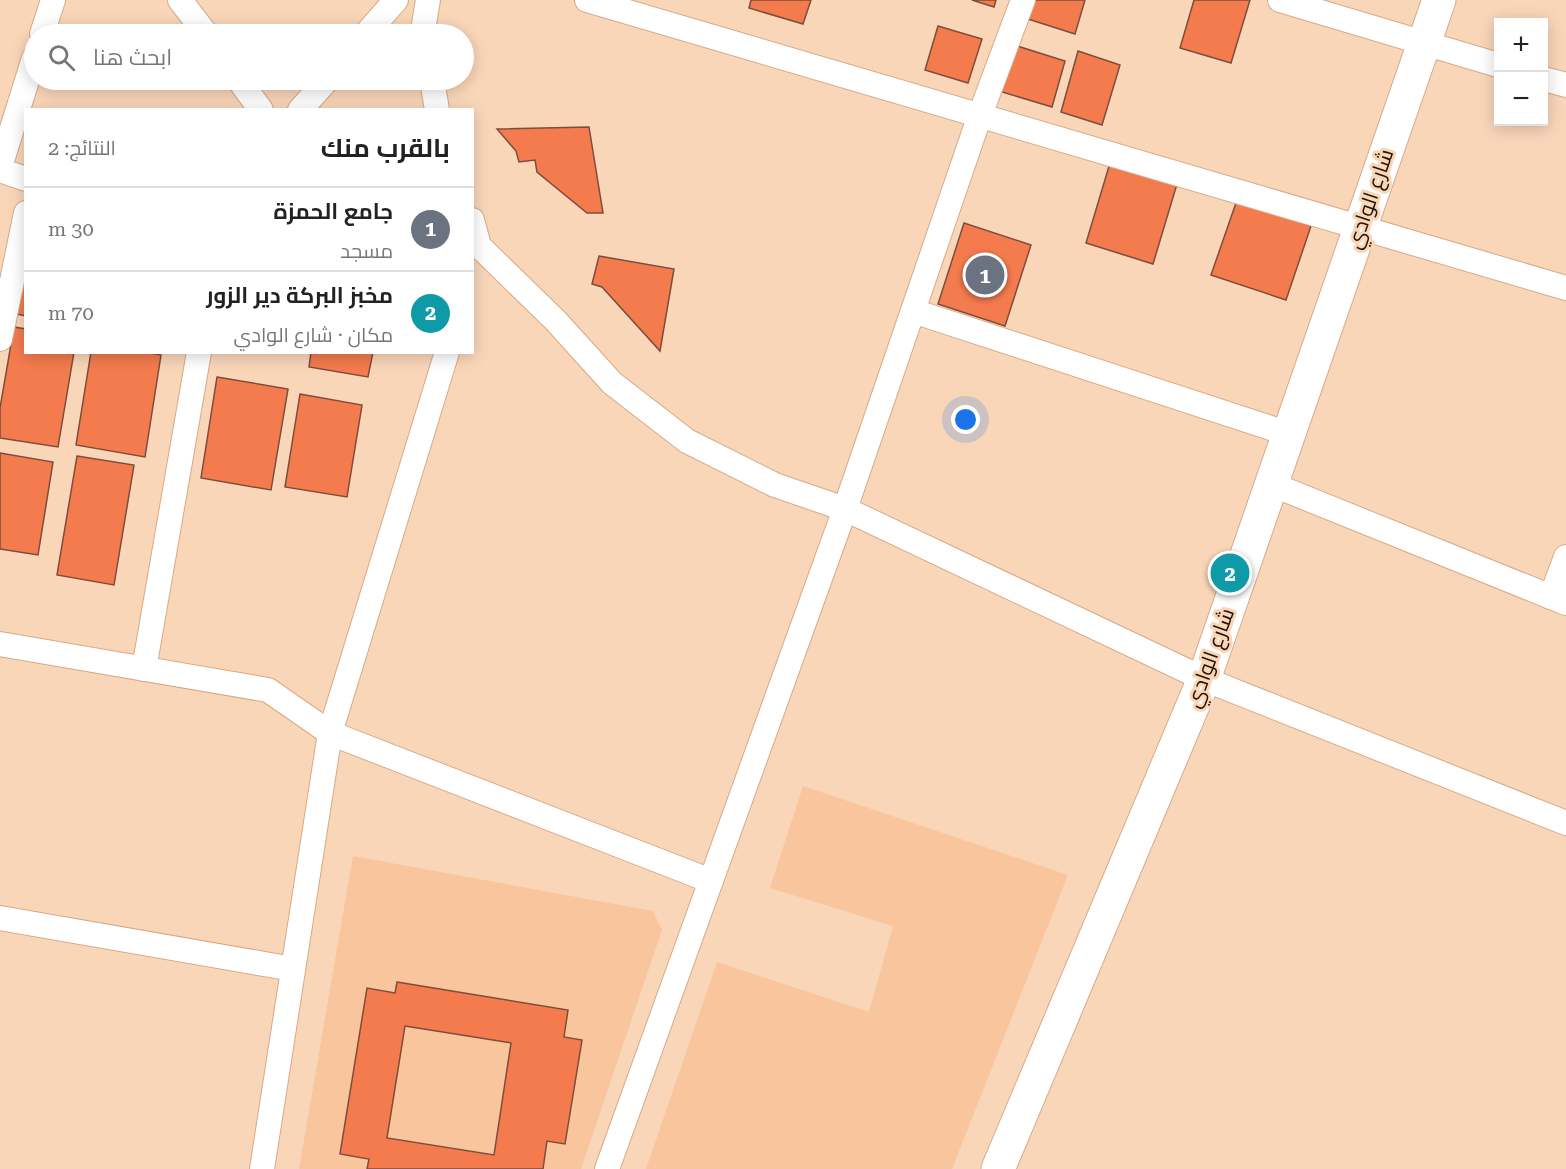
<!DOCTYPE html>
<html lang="ar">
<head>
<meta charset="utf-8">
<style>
	body { margin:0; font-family:"Roboto Serif",Cairo,serif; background:#f6f6f6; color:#222; direction:rtl }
	.controls { position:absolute; right:18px; top:18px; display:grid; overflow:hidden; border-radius:0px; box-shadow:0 3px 15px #0003 }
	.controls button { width:54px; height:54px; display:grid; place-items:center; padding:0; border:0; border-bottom:2px solid #e0e0e0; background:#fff; color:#222; font:30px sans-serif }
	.you { position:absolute; left:966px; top:420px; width:21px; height:21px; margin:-15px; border:4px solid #fff; border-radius:50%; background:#1a73e8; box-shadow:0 0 0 9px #1a73e833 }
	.badge { display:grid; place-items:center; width:39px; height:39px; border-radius:50%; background:#2777a9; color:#fff; font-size:20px; font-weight:700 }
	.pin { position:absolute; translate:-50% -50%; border:3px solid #fff; box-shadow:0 2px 6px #0006 }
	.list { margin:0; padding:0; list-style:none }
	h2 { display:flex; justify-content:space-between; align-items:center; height:78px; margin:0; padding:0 24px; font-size:26px }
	h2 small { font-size:20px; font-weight:400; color:#767676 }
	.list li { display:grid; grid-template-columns:39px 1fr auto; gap:18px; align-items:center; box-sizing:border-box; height:84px; padding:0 24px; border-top:2px solid #e0e0e0 }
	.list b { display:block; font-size:22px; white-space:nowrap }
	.list p { margin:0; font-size:20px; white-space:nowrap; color:#767676 }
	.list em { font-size:20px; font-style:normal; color:#767676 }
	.icon { flex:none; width:33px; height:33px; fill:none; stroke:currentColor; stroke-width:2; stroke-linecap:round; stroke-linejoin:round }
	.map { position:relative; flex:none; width:1566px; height:1169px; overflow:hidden; direction:ltr }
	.search { position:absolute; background:#fff; box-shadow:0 3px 15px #0003; left:24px; top:24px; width:450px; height:66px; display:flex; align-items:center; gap:15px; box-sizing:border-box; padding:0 21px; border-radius:33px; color:#767676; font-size:22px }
	.panel { position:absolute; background:#fff; box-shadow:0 3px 15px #0003; left:24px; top:108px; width:450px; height:246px; border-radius:0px; direction:rtl }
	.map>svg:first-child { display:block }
</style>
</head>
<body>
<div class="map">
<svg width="1566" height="1169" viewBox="0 0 1566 1169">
	<rect width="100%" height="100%" fill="#fad6b9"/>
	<g fill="#f8c59c">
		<path d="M803,786l265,89 -116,294h-306l71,-207 152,50 24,-86 -123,-38z"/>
		<path d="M353,856l300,55 9,19 -81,239h-282z"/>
	</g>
	<g fill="#f47b4e" stroke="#7d4d3c" stroke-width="1.5" fill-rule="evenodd">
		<path d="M751,0h60l-8,24 -54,-16z"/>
		<path d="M972,0h24l-2,7z"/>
		<path d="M1034,0h51l-10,34 -47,-15z"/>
		<path d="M1194,0h56l-19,63 -51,-15z"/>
		<path d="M938,26l44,13 -14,44 -43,-13z"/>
		<path d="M1014,45l51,16 -13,46 -53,-16z"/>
		<path d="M1078,51l42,14 -18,60 -41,-13z"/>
		<path d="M589,127l14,86h-16l-50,-41 -2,-12 -16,2 -3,-11 -19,-22z"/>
		<path d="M1110,163l67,21 -24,80 -67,-21z"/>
		<path d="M1237,200l74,26 -25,74 -75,-25z"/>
		<path d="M964,223l67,22 -26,81 -67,-22z"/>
		<path d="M26,254v62l-10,-2z"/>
		<path d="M599,256l75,13 -14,82 -58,-64 -10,-3z"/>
		<path d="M14,327l12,2v23h48l-16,95 -58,-9v-30z"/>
		<path d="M91,352h54l16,3 -16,102 -69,-12z"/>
		<path d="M311,352h62l-5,25 -59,-10z"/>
		<path d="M217,377l71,12 -17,101 -70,-12z"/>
		<path d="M300,394l62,11 -15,92 -62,-10z"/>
		<path d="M0,453l53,9 -15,93 -38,-6z"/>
		<path d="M77,456l57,9 -20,120 -57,-10z"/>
		<path d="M397,982l171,28 -4,27 18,3 -17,104 -18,-3 -4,28h-176l2,-10 -29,-5 27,-166 28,5zM405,1026l106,17 -17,112 -107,-17z"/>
	</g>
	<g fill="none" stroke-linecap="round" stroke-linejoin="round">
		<g stroke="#d6aa87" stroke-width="26">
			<g id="street">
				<path d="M180,0l26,34"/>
				<path d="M587,0l979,288"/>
				<path d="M1280,0l218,65"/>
				<path d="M42,34l11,-34"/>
				<path d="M366,34l30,-34"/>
				<path d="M424,34l-1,-4 5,-30"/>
				<path d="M1544,79l22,6"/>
				<path d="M239,80l22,30"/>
				<path d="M432,80l5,30"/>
				<path d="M300,110l27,-30"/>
				<path d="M0,167l34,-109"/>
				<path d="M0,170l26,9"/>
				<path d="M472,220l7,26 77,75 56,62 75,58 88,44 70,24 359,170 362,144"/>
				<path d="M913,311l376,123"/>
				<path d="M0,339l26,-126"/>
				<path d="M1271,484l295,119"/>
				<path d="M1551,597l15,-40"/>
				<path d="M0,644l268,46 62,43 381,148"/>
				<path d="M144,669l55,-317"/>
				<path d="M0,918l293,51"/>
				<path d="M262,1169l68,-436 117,-381"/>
				<path d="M607,1169l238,-660 135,-394 43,-115"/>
			</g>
		</g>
		<g stroke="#d6aa87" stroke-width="35">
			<path id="secondary" d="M998,1169l206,-490 235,-679"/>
		</g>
		<use href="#street" stroke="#fff" stroke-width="24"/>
		<use href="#secondary" stroke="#fff" stroke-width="33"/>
	</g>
	<g text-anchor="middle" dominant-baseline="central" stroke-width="6" stroke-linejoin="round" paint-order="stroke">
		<g font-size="21" fill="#221205" stroke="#fad6b9">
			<text transform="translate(1370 199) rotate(-71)">شارع الوادي</text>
			<text transform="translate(1210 658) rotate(-70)">شارع الوادي</text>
		</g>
	</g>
</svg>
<div class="controls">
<button>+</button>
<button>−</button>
</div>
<div class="you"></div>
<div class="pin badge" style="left:985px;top:275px;background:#6b7280">1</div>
<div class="pin badge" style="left:1230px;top:573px;background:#0f9aa8">2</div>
<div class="search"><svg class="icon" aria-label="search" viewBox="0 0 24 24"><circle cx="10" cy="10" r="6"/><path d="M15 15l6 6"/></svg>ابحث هنا</div>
<section class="panel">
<h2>بالقرب منك<small>النتائج: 2</small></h2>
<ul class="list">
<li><span class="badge" style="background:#6b7280">1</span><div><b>جامع الحمزة</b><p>مسجد</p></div><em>30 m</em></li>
<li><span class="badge" style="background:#0f9aa8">2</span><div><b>مخبز البركة دير الزور</b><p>مكان · شارع الوادي</p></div><em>70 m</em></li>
</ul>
</section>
</div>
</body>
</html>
